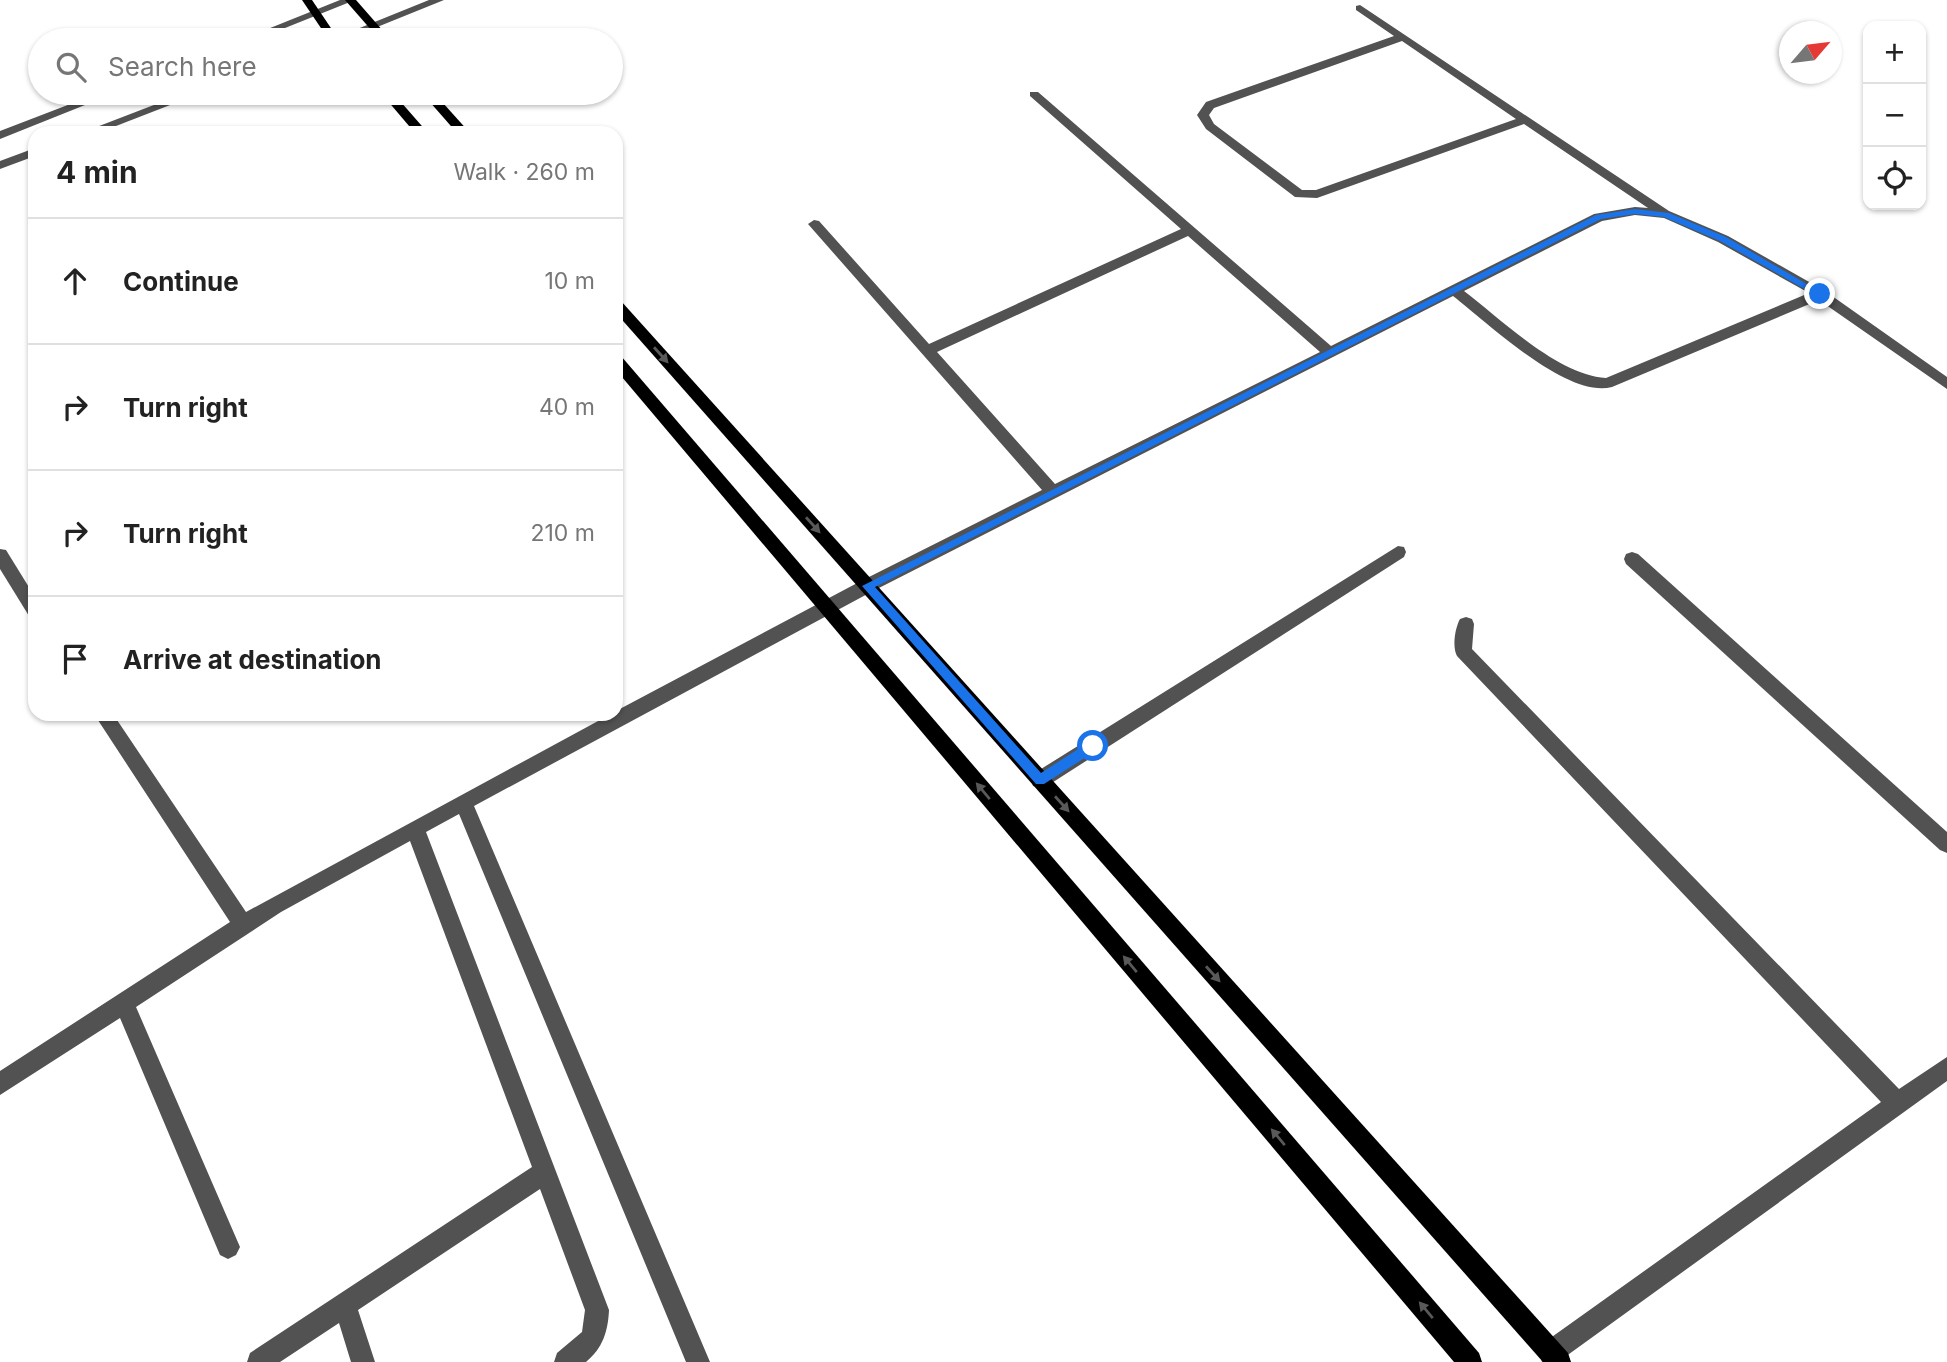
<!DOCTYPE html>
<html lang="en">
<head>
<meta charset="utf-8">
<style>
	body { margin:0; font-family:Inter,sans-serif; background:#f6f6f6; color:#222 }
	.controls { position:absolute; right:21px; top:21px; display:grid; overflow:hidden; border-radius:14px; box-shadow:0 2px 5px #0004 }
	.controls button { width:63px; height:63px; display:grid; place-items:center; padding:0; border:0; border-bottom:2px solid #e0e0e0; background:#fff; color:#222; font:35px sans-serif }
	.compass { position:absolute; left:1779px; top:21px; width:63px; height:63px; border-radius:50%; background:#fff; box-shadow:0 2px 5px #0004; rotate:62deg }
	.stop { position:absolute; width:21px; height:21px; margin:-16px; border:5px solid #1a73e8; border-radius:50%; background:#fff }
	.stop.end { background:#1a73e8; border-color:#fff; box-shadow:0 2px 7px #0008 }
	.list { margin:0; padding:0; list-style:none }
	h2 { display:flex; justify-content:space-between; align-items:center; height:91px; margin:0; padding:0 28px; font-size:30px }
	h2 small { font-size:23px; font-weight:400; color:#767676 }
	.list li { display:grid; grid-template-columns:46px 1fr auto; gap:21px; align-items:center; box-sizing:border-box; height:126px; padding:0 28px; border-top:2px solid #e0e0e0 }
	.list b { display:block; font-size:26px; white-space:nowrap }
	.list em { font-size:23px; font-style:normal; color:#767676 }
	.icon { flex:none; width:38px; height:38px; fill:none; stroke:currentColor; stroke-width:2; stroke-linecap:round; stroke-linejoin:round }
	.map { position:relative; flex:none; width:1947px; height:1362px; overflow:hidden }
	.search { position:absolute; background:#fff; box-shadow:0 2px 5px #0004; left:28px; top:28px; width:595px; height:77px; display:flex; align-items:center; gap:18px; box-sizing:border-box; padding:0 24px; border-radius:38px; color:#767676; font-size:26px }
	.panel { position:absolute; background:#fff; box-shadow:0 2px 5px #0004; left:28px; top:126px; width:595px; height:595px; border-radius:21px }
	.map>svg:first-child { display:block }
</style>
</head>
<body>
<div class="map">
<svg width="1947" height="1362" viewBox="0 0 1947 1362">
	<rect width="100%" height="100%" fill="#fff"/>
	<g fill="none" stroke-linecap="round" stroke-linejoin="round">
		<g fill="#525252" fill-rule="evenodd">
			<path d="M340,0h15l-100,40h-15z"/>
			<path d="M429,0h15l-99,40h-15z"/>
			<path d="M1360,5l309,206 59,25 97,55 122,86v12l-128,-89 -207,87c-45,12 -124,-64 -159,-91l-580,295 -399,215 236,556h-24l-227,-548 -33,18 183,478c-1,21 -6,38 -23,52h-32l3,-9 25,-21 3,-22 -45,-121 -182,121 17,52h-24l-12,-39 -59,39h-33l3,-9 282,-186 -122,-326 -129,71 -145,95 104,240 -4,8 -8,4 -8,-4 -100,-237 -120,77v-24l230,-149 -136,-208h19l133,198 365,-198h5v-3l245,-130 181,-91 -234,-266 6,-4 5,1 110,123 252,-115 -151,-133v-4h8l293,254 263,-132 41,-7 13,1 -124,-84 -207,74 -22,-1 -89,-68 -9,-14 9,-13 188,-66 -38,-26v-4zM1402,41l114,78 -200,71h-14l-88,-66 -5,-9 5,-7zM1635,215l29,3 54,24 91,51 -203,85c-48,-3 -104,-58 -142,-87l138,-70zM1188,236l132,116 -265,132 -118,-132z"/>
			<path d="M99,93h16l-115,46v-8z"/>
			<path d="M185,93h16l-103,40h-17z"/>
			<path d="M35,148v8l-35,13v-8z"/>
			<path d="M1398,546l6,1 2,5 -2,5 -357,229 -7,2 -7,-2 -2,-6 2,-6z"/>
			<path d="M0,549l6,1 29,47v21l-6,-2 -29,-47z"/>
			<path d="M1632,552l6,2 309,278v21l-7,-3 -314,-286 -2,-5 2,-5z"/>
			<path d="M1466,617l6,2 2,5 -2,25 427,440 48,-32v24l-389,281h-16l-3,-9 3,-9 339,-242 -424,-446c-5,-9 -2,-28 3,-37z"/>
		</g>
		<g fill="#000" fill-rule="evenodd">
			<path d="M302,0h10l27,40h-10z"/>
			<path d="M345,0h11l35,40h-11z"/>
			<path d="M381,93h12l35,40h-13z"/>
			<path d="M422,93h12l36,40h-13z"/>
			<path d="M616,299l5,2 947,1052 3,9h-28l-927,-1049z"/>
			<path d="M616,355l5,1 858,997 3,9h-28l-838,-992z"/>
		</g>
	</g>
	<defs><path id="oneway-solid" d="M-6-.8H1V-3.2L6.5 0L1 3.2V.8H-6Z" transform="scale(1.75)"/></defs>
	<g fill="#595959">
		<use href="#oneway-solid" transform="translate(661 355) rotate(48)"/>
		<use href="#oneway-solid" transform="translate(813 525) rotate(48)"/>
		<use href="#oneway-solid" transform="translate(983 791) rotate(-130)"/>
		<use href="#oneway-solid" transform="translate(1062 804) rotate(48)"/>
		<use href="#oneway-solid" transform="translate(1130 964) rotate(-130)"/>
		<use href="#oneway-solid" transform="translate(1213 974) rotate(48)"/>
		<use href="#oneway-solid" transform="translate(1278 1137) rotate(-130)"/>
		<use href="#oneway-solid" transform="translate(1426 1310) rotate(-130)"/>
	</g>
	<path fill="#1a73e8" d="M1635,209l34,4 57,24 98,57 -7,2 -97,-55 -56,-24 -29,-3 -34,5 -726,368 166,186 48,-31h8v8l-53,34h-8l-174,-198 734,-371z"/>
</svg>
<div class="controls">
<button>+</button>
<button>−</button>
<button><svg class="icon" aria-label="locate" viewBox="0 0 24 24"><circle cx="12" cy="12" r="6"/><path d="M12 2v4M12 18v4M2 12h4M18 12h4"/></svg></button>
</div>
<svg class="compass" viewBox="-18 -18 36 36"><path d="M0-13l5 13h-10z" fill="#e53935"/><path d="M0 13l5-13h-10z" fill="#767676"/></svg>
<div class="stop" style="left:1093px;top:746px"></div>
<div class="stop end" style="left:1820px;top:294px"></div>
<div class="search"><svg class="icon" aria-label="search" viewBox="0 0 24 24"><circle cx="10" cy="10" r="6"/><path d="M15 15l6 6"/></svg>Search here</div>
<section class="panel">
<h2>4 min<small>Walk · 260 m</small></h2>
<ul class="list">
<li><svg class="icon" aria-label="ahead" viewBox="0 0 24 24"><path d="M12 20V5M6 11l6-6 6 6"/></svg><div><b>Continue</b></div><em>10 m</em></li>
<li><svg class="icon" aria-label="right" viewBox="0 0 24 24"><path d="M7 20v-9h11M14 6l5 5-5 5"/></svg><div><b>Turn right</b></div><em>40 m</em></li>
<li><svg class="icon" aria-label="right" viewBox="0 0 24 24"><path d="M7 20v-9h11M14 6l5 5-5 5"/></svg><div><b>Turn right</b></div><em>210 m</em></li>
<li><svg class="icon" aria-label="arrive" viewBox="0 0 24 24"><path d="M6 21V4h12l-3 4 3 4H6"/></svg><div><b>Arrive at destination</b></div></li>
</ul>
</section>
</div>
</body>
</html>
